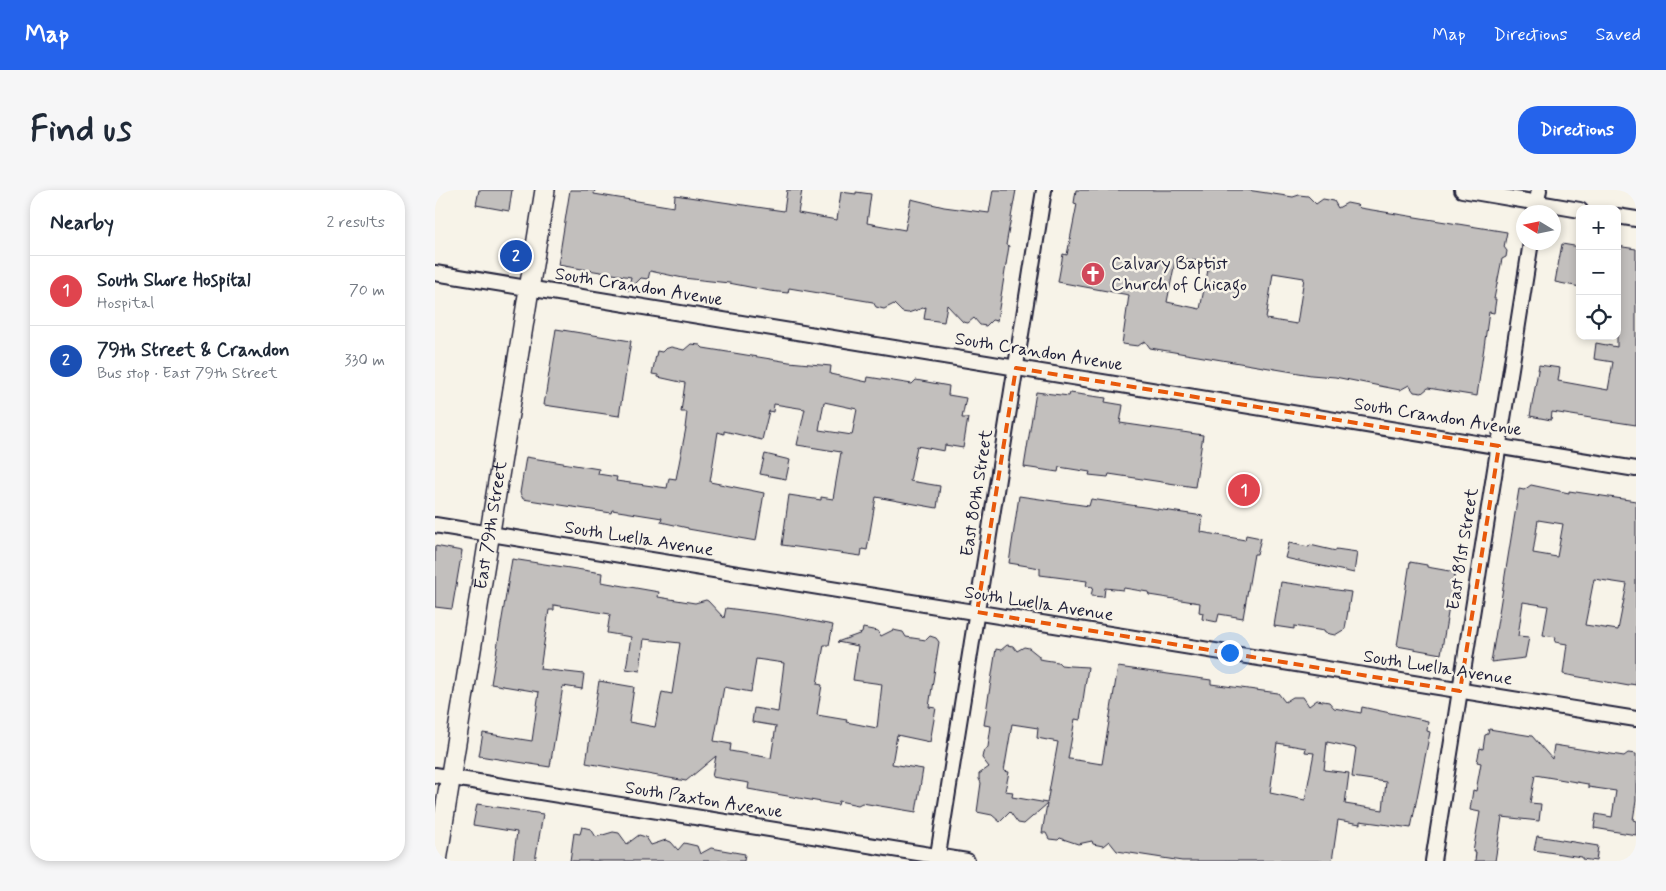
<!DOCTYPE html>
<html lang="en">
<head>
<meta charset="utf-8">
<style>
	body { margin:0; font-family:Mynerve,sans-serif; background:#f6f6f7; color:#1f2937 }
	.controls { position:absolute; right:15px; top:15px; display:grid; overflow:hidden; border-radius:10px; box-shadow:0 2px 8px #0003 }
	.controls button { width:45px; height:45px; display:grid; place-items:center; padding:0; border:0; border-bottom:1px solid #e0e1e3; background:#fff; color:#1f2937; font:25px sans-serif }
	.compass { position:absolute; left:1081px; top:15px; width:45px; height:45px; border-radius:50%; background:#fff; box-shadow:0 2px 8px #0003; rotate:280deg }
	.you { position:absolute; left:794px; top:462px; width:18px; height:18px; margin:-12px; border:4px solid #fff; border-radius:50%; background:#1a73e8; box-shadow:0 0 0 8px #1a73e833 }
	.badge { display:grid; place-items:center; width:32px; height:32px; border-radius:50%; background:#2563eb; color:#fff; font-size:16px; font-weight:700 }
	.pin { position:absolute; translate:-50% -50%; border:2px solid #fff; box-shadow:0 1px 5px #0006 }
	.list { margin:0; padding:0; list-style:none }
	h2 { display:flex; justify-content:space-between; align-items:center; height:65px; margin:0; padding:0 20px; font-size:21px }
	h2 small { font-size:16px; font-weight:400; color:#747a83 }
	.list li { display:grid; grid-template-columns:32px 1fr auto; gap:15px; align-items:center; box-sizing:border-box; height:70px; padding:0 20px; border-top:1px solid #e0e1e3 }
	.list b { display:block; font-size:19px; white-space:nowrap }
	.list p { margin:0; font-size:16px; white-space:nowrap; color:#747a83 }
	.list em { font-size:16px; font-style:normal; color:#747a83 }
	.icon { flex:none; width:28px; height:28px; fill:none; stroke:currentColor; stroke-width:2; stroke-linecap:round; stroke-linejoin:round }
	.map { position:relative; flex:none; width:1201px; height:671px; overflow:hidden; border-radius:20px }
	header { display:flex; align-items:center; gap:30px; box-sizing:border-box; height:70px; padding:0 25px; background:#2563eb; color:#fff }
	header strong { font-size:24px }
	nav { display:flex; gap:28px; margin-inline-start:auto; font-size:18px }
	.intro { display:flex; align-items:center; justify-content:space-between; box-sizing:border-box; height:120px; padding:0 30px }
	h1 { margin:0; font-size:35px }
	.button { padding:12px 22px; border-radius:20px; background:#2563eb; color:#fff; font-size:18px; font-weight:700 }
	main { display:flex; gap:30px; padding:0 30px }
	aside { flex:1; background:#fff; border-radius:20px; box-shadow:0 2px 8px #0003 }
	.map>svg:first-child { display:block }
</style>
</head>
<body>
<header>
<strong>Map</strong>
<nav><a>Map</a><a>Directions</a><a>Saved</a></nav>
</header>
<div class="intro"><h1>Find us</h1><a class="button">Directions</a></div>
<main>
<aside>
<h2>Nearby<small>2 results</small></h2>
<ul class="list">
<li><span class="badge" style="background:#e0444e">1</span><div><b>South Shore Hospital</b><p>Hospital</p></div><em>70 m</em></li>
<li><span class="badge" style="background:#1a4fb4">2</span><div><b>79th Street &amp; Crandon</b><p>Bus stop · East 79th Street</p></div><em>330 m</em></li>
</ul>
</aside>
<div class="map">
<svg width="1201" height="671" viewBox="0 0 1201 671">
	<rect width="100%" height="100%" fill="#f7f3e8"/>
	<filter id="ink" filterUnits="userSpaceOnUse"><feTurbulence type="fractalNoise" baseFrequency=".02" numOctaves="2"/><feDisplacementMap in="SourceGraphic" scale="10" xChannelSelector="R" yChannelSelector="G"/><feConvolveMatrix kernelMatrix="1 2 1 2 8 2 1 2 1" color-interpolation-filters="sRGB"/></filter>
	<g filter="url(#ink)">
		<g fill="#c2bfbd" stroke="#22223b" fill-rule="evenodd">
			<path d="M44,0h33l-3,21 -33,-6z"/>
			<path d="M135,0h25l-1,4 80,13 1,-12 109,16 3,-21h15l-4,23 39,7 4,-28 15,2v-2l15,2 -4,29 38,7 6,-31 33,8 45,6 4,-23h23l-10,55 3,1 -12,75 -5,-1 -6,6 -6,-1 -6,-7 -6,5 -5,-1 -16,-17 -3,17 -20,-3 2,-12 -18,6 -6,-1 -8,-8 -10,5 -8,-2 -3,-5 -84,-14 -1,5 -18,-2 -41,-8 -46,-5 -33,-7 -2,8 -7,-1 -13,13 3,-14 -73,-12z"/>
			<path d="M641,0h171l46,7 6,-2 9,1 8,8 7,-5 11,2 4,7 9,-5 10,2 3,3 147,24 -3,15 3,4 -1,6 -4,2 -8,40h2l-2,14 -5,-1 -12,84 -49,-8 -6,5 -8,-1 -5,-7 -9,5 -65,-13 -24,-2 -161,-27 -5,-7 -7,5 -16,-2 7,-49 -71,-13 5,-28 4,1 10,-51 -3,-1zM741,67l22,4 11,4 -9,44 -33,-7zM838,83l31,5 -7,46 -31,-5z"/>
			<path d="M1127,54l18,3v40l-25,-5z"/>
			<path d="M1182,56l19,3v176l-84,-13 -1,8 -21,-4 9,-51 21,3 -2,13 50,9 5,-28 -19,-3 2,-16 21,4z"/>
			<path d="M121,139l75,12 -12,75 -75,-11z"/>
			<path d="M256,154l9,1 3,3 86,14 42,4 -1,8 37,8 1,-5 44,7 4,-4 33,6 -1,9 18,3 -4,20h6l-5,30 -18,-3 -1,6 -27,-5 -7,35 30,5 -3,22 -61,-11 -9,53 -5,-1 -1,7 -79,-11 7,-50 32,5v-3l12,2 8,-47 -44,-7 8,-36 -31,-5 -1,8 -4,-1 -7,29 -38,-9v3l-6,-2 -8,50 54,11 -8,48 -68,-12v-1l-27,-6 1,-4 -50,-8 -1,3 -88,-14 -3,-6 6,-36 73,12 -1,5 19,3 -1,4 51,7 2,-10 7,1 10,-51h-1l2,-16h-6l4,-29 -27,-6v-2l-6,-1 5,-23 5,1 3,-3 6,-2 13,3zM389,212l33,7 -5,26 -33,-5z"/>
			<path d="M601,202l33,4 1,-3 36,5 -1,4 18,3 -3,18 83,12 -8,52 -86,-13 -1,3 -19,-2 1,-3 -31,-5 -1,5 -34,-5z"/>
			<path d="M330,264l25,6 -4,19 -26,-5z"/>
			<path d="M1096,295l38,8v-2l67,10v184l-6,-1 -1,2 -66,-12 4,-30 -12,-2 1,-5 -13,-2 5,-29 -25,-4 -5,34 11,1 -4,21 -34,4 28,-173 5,1zM1103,330l25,4 -6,33 -24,-4zM1159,389l33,5 -9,46 -33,-5z"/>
			<path d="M584,306l70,10 2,-7 112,17 -2,16 44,8 1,-5 15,3 -4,16h-3l-11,64 -24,-4 -2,8 -15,-3 1,-6 -4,-1 1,-9 -51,-8 -1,-3 -24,-4 -1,2 -18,-2 -1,9 -13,-1 2,-9 -7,-1 1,-5 -47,-6v-7l-31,-5z"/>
			<path d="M854,353l20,4 1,-2 26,6v-2l21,3 -3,21 -69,-15z"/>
			<path d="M0,356l27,5 -10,58 -17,-2z"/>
			<path d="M77,369l90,14 -1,9 58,10 -1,5 37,6 11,-3 2,1 16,17 2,-10 54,7 53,10 -4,20h-5l-7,39 5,1 -5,30 30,5 -1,2 31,6 5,-44 -29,-4 5,-34 -21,-4 25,-9 1,-5 15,3 3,5 12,-6 10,2 3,5 20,3 4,-4 6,2 3,4 -10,65 7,1 -6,34 -33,-7 -5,29 31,5 -7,43 -54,-9 -4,2 -19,-4 -1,4 -90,-16 1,-6 -37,-6 4,-21 -30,25 -100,-18 13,-82 35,6 -5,35 26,5 7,-35 10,2 8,-51 -36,-4 -4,32 -14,-2 5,-32 -24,-4 3,-19 -56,-9v5h-5l-9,59 44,5 -2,15 -19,-3 -13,81 -71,-11 4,-23 49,8 7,-49 -48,-8zM321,469l28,4 -6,49 -24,-4 -2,14 24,4 -5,32 -41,-7 1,-7 -17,-3 10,-54 27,5z"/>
			<path d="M975,372l17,3v2l28,5 -14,82 -44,-8z"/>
			<path d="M846,392l70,10 -6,37 -10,6 -10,-2 -1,-2 -30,-5v3l-20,-3z"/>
			<path d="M572,455l6,1 4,5 7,-4 5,1 10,8v3l19,3 3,3 9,1 18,1 -8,53 -5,-1 -7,40h2l32,5 16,-97 93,13v4l67,9 7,9 8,-5h10l6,9 8,-6 12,2 5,6 27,5 1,-6 66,14 -1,10 3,1 -19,96 -51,-7v3l-22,-4 -6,41h-150l-65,-10 -8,-10 -6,5 -10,-2 -1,-3 -14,3 -18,-6 -2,2 -9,-1 -3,-6h-4l5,-29 -23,20 -6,-1 -8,-11 -10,10 -8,-7 -15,-3 4,-29 -2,-4v-5l10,-7 -7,-9 1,-5 5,-6 3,-21 -7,-1 12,-76 5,1zM577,534l26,4 -1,10 21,4 -11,61 -35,-6 1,-5 -8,-1 4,-19 -5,-1zM892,552l29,6 -4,29 34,5 -3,28 -38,-6 4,-31 -25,-3zM842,553l29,5 -1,4 9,1 -9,47 -35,-7z"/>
			<path d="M1054,539l43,7 20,23 2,-14 70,11 4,-3 8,1v47l-3,19 3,1v14l-42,-7 2,-14 16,3 4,-26 -28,-4v-3l-53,-9 -5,28 11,1 -2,17 -37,-4 -7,44h-20l1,-9h-3l7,-40 -10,-2 3,-20 3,1 5,-28 -4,-1 3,-14 3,1 2,-14 3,-1z"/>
			<path d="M42,614l66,10 -8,47h-22l4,-29 -44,-7z"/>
			<path d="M147,637l9,2 5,8 17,-5 6,1 8,11 12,-9 7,2 5,8 15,-5 5,2 7,8 6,-7 13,3 3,8 11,-6 34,6 -1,7h-174l4,-28 6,1z"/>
			<path d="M1102,646l61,10 -2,15 -14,-2v-2l-48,-7z"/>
		</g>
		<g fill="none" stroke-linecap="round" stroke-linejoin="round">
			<g stroke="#22223b" stroke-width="18">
				<g id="minor">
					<path d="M1027,0l118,20"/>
					<path d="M1100,22l4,-22"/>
					<path d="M1182,26l19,3"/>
					<path d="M0,83l1201,196"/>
					<path d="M0,335l1201,194"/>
					<path d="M0,585l532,86"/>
					<path d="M502,671l107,-671"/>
					<path d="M998,671l98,-619"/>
				</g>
			</g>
			<g stroke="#22223b" stroke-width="22">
				<g id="secondary">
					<path id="s1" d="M2,671l108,-671"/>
				</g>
			</g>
			<use href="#minor" stroke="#f7f3e8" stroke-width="14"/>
			<use href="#secondary" stroke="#f7f3e8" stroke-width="19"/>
		</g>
	</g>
	<path fill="none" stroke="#e8590c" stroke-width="4" stroke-dasharray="10 6" stroke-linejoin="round" d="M581,178l483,78 -39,245 -483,-79z"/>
	<defs>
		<g id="church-disc" transform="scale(1.25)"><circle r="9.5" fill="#d1495b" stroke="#f7f3e8"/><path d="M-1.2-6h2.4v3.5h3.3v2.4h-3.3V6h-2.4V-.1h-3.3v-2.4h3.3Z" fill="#fff"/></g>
	</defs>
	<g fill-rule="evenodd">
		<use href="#church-disc" x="658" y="84"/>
	</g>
	<g text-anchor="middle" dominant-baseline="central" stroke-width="5" stroke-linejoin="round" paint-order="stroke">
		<g font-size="18" fill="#22223b" stroke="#f7f3e8" text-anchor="start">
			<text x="676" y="74">Calvary Baptist<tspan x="676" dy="21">Church of Chicago</tspan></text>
		</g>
		<g font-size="18" fill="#22223b" stroke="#f7f3e8">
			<text transform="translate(204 97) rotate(9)">South Crandon Avenue</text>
			<text transform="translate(604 162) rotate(9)">South Crandon Avenue</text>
			<text transform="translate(1003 227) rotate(9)">South Crandon Avenue</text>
			<text transform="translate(542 303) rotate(-81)">East 80th Street</text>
			<text stroke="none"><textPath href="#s1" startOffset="340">East 79th Street</textPath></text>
			<text transform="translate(204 349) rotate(9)">South Luella Avenue</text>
			<text transform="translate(1028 359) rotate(-81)">East 81st Street</text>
			<text transform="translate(604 414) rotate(9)">South Luella Avenue</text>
			<text transform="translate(1003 478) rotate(9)">South Luella Avenue</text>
			<text transform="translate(269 610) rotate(9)">South Paxton Avenue</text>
		</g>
	</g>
</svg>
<div class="controls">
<button>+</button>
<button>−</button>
<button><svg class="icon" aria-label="locate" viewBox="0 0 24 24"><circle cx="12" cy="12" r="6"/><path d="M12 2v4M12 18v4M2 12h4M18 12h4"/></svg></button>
</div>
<svg class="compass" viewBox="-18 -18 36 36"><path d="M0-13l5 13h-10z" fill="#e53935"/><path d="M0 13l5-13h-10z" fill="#747a83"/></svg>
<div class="you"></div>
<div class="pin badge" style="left:809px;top:300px;background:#e0444e">1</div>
<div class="pin badge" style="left:81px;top:66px;background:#1a4fb4">2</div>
</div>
</main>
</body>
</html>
